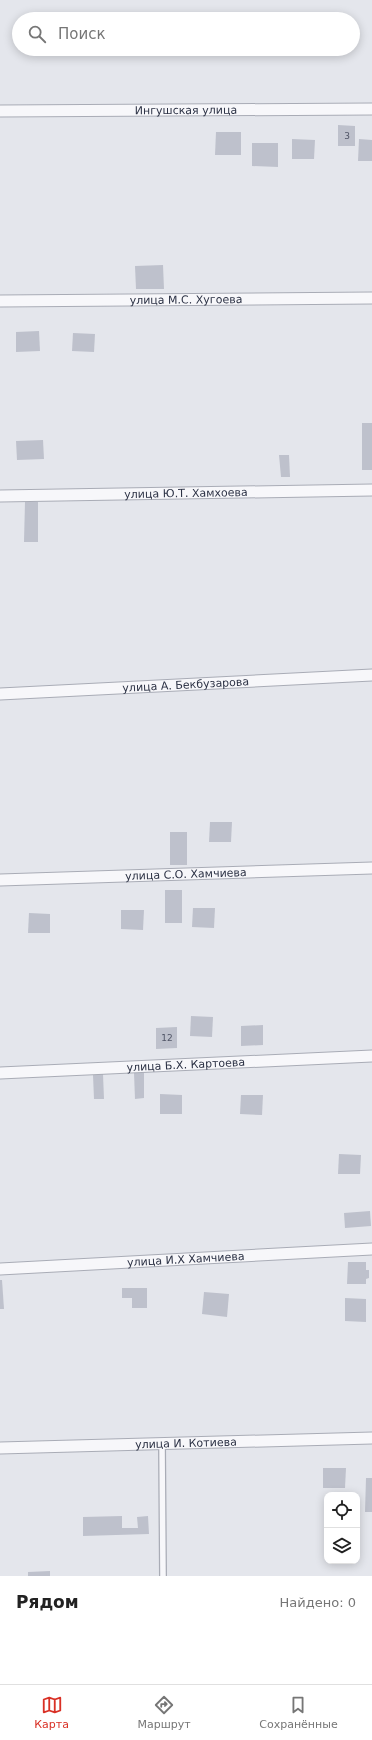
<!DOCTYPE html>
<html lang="ru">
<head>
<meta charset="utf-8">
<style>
	body { margin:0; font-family:"DejaVu Sans",sans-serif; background:#f6f6f6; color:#222 }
	.controls { position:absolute; right:12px; bottom:12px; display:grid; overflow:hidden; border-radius:8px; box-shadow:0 2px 10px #0003 }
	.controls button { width:36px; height:36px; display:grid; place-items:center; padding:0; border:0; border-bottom:1px solid #e0e0e0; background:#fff; color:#222; font:20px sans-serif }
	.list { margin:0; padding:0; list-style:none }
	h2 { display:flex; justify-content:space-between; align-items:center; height:52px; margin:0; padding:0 16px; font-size:17px }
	h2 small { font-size:13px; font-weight:400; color:#767676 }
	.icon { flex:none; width:22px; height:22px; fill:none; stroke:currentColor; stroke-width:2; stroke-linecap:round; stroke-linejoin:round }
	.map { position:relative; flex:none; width:372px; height:1576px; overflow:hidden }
	.search { position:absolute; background:#fff; box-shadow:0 2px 10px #0003; left:12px; right:12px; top:12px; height:44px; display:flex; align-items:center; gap:10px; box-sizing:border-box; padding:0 14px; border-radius:22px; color:#767676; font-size:15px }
	.sheet { height:108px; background:#fff }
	nav { display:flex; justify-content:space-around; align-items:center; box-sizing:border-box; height:56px; border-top:1px solid #e0e0e0; background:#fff; font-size:11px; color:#767676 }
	nav a { display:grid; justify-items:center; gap:2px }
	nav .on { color:#d93025 }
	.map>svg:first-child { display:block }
</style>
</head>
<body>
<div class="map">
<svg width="372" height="1576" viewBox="0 0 372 1576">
	<rect width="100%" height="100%" fill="#e4e6ec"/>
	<g fill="#bec1cc">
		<path d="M338,125l17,1v20h-17z"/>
		<path d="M216,132h25v23h-26z"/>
		<path d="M292,139l23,1 -1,19h-22z"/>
		<path d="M359,139l13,1v21h-14z"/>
		<path d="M252,143h26v24l-26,-1z"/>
		<path d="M163,265l1,24h-28l-1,-23z"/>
		<path d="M39,331l1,20 -24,1v-20z"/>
		<path d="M73,333l22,1 -1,18 -22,-1z"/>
		<rect x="362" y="423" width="10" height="47"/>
		<path d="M43,440l1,19 -27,1 -1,-19z"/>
		<path d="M279,455h10l1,22h-9z"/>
		<path d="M25,502h13v40h-14z"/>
		<path d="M210,822h22l-1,20h-22z"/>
		<rect x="170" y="832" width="17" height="33"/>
		<rect x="165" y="890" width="17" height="33"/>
		<path d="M193,908h22l-1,20 -22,-1z"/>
		<path d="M121,910h23l-1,20 -22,-1z"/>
		<path d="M29,913l21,1v19h-22z"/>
		<path d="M191,1016l22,1 -1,20 -22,-1z"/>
		<path d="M263,1025v20l-22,1v-20z"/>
		<path d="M177,1027v21l-21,1v-21z"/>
		<path d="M134,1073h10v25l-9,1z"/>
		<path d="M103,1074l1,25h-10l-1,-24z"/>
		<path d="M160,1094l22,1v19h-22z"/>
		<path d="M241,1095h22l-1,20 -22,-1z"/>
		<path d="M339,1154l22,1 -1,19h-22z"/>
		<path d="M370,1211l1,15 -26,2 -1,-15z"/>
		<path d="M348,1262h18v8h3v8l-3,1v5h-19z"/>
		<path d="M0,1280h2l2,29h-4z"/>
		<path d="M122,1288h25v20h-15v-10h-10z"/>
		<path d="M204,1292l25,2 -2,23 -25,-3z"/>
		<path d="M345,1298l21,1v23l-21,-1z"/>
		<path d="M323,1468h23l-1,20h-22z"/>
		<path d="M366,1478h6v34h-7z"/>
		<path d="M122,1516v12h16l-1,-11 11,-1 1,18 -66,2v-19z"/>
		<path d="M50,1571v5h-22v-4z"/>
	</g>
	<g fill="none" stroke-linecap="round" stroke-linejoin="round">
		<g stroke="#a9acb6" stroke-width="8">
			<path id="service" d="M162,1443l1,133"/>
		</g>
		<g stroke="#a9acb6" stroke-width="13">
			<g id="minor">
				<path id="s1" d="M0,111l372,-2"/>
				<path id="s2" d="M0,301l372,-3"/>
				<path id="s3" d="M0,496l372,-6"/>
				<path id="s4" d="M0,694l372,-19"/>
				<path id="s5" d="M0,880l372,-12"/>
				<path id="s6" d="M0,1073l372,-17"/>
				<path id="s7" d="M0,1269l372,-20"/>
				<path id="s8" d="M0,1448l372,-10"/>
			</g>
		</g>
		<use href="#service" stroke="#f7f7fa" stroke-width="5.5"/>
		<use href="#minor" stroke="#f7f7fa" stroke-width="11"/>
	</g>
	<g text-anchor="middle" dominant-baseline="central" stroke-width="3" stroke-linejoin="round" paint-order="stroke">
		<g font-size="9" fill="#505566">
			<text x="347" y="136">3</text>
			<text x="167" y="1038">12</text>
		</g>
		<g font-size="11" fill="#2b3144" stroke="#f4f5f9">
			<text stroke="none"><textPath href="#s1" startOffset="186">Ингушская улица</textPath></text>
			<text stroke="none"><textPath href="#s2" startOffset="186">улица М.С. Хугоева</textPath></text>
			<text stroke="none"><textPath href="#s3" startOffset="186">улица Ю.Т. Хамхоева</textPath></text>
			<text stroke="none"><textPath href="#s4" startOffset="186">улица А. Бекбузарова</textPath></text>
			<text stroke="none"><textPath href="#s5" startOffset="186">улица С.О. Хамчиева</textPath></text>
			<text stroke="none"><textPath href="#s6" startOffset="186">улица Б.Х. Картоева</textPath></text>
			<text stroke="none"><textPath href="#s7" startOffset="186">улица И.Х Хамчиева</textPath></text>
			<text stroke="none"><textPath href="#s8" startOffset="186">улица И. Котиева</textPath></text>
		</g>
	</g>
</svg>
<div class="controls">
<button><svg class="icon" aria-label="locate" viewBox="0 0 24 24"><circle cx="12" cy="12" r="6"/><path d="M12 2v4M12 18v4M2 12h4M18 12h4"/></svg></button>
<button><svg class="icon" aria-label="layers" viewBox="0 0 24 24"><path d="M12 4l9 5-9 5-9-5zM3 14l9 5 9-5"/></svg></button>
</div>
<div class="search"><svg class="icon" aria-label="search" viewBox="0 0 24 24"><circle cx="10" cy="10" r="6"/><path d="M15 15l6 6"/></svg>Поиск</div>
</div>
<section class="sheet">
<h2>Рядом<small>Найдено: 0</small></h2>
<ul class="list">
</ul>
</section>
<nav>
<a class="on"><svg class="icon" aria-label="map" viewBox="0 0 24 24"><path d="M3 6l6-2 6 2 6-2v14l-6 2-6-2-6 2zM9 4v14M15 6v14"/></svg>Карта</a>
<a><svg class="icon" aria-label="directions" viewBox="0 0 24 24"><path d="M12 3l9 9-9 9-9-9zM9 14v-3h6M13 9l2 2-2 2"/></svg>Маршрут</a>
<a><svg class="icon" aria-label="saved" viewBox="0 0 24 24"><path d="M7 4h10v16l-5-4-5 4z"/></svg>Сохранённые</a>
</nav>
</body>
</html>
